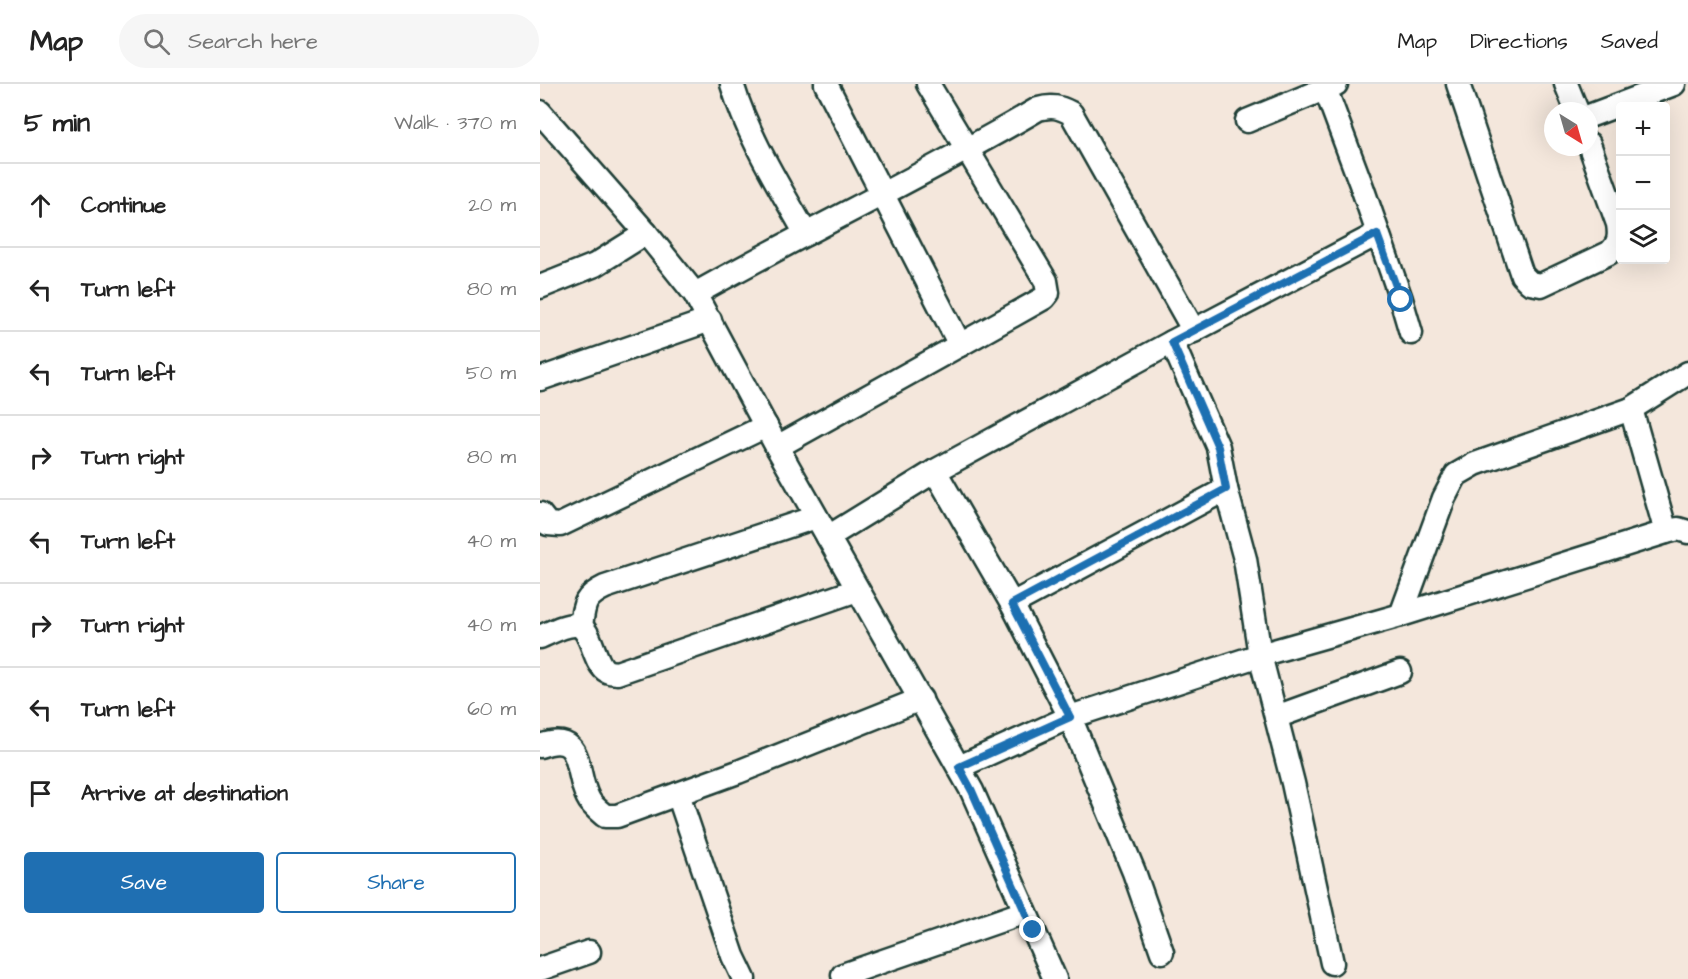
<!DOCTYPE html>
<html lang="en">
<head>
<meta charset="utf-8">
<style>
	body { margin:0; font-family:"Architects Daughter",sans-serif; background:#f6f6f6; color:#222 }
	.controls { position:absolute; right:18px; top:18px; display:grid; overflow:hidden; border-radius:6px; box-shadow:0 6px 24px #0002 }
	.controls button { width:54px; height:54px; display:grid; place-items:center; padding:0; border:0; border-bottom:2px solid #e0e0e0; background:#fff; color:#222; font:30px sans-serif }
	.compass { position:absolute; left:1004px; top:18px; width:54px; height:54px; border-radius:50%; background:#fff; box-shadow:0 6px 24px #0002; rotate:143deg }
	.stop { position:absolute; width:18px; height:18px; margin:-14px; border:4px solid #1f6fb2; border-radius:50%; background:#fff }
	.stop.end { background:#1f6fb2; border-color:#fff; box-shadow:0 2px 6px #0008 }
	.list { margin:0; padding:0; list-style:none }
	h2 { display:flex; justify-content:space-between; align-items:center; height:78px; margin:0; padding:0 24px; font-size:26px }
	h2 small { font-size:20px; font-weight:400; color:#767676 }
	.list li { display:grid; grid-template-columns:39px 1fr auto; gap:18px; align-items:center; box-sizing:border-box; height:84px; padding:0 24px; border-top:2px solid #e0e0e0 }
	.list b { display:block; font-size:22px; white-space:nowrap }
	.list em { font-size:20px; font-style:normal; color:#767676 }
	.actions { display:flex; gap:12px; padding:18px 24px }
	.actions a { flex:1; padding:14px 0; border:2px solid #1f6fb2; border-radius:6px; text-align:center; font-size:21px; color:#1f6fb2 }
	.actions .main { background:#1f6fb2; color:#fff }
	.icon { flex:none; width:33px; height:33px; fill:none; stroke:currentColor; stroke-width:2; stroke-linecap:round; stroke-linejoin:round }
	.map { position:relative; flex:none; width:1148px; height:895px; overflow:hidden }
	header { display:flex; align-items:center; gap:36px; box-sizing:border-box; height:84px; padding:0 30px; background:#fff; border-bottom:2px solid #e0e0e0 }
	header strong { font-size:28px }
	nav { display:flex; gap:33px; margin-inline-start:auto; font-size:21px }
	.search { width:420px; height:54px; background:#f6f6f6; display:flex; align-items:center; gap:15px; box-sizing:border-box; padding:0 21px; border-radius:33px; color:#767676; font-size:22px }
	main { display:flex }
	aside { flex:1; background:#fff }
	.map>svg:first-child { display:block }
</style>
</head>
<body>
<header>
<strong>Map</strong>
<div class="search"><svg class="icon" aria-label="search" viewBox="0 0 24 24"><circle cx="10" cy="10" r="6"/><path d="M15 15l6 6"/></svg>Search here</div>
<nav><a>Map</a><a>Directions</a><a>Saved</a></nav>
</header>
<main>
<aside>
<h2>5 min<small>Walk · 370 m</small></h2>
<ul class="list">
<li><svg class="icon" aria-label="ahead" viewBox="0 0 24 24"><path d="M12 20V5M6 11l6-6 6 6"/></svg><div><b>Continue</b></div><em>20 m</em></li>
<li><svg class="icon" aria-label="left" viewBox="0 0 24 24"><path d="M17 20v-9H6M10 6l-5 5 5 5"/></svg><div><b>Turn left</b></div><em>80 m</em></li>
<li><svg class="icon" aria-label="left" viewBox="0 0 24 24"><path d="M17 20v-9H6M10 6l-5 5 5 5"/></svg><div><b>Turn left</b></div><em>50 m</em></li>
<li><svg class="icon" aria-label="right" viewBox="0 0 24 24"><path d="M7 20v-9h11M14 6l5 5-5 5"/></svg><div><b>Turn right</b></div><em>80 m</em></li>
<li><svg class="icon" aria-label="left" viewBox="0 0 24 24"><path d="M17 20v-9H6M10 6l-5 5 5 5"/></svg><div><b>Turn left</b></div><em>40 m</em></li>
<li><svg class="icon" aria-label="right" viewBox="0 0 24 24"><path d="M7 20v-9h11M14 6l5 5-5 5"/></svg><div><b>Turn right</b></div><em>40 m</em></li>
<li><svg class="icon" aria-label="left" viewBox="0 0 24 24"><path d="M17 20v-9H6M10 6l-5 5 5 5"/></svg><div><b>Turn left</b></div><em>60 m</em></li>
<li><svg class="icon" aria-label="arrive" viewBox="0 0 24 24"><path d="M6 21V4h12l-3 4 3 4H6"/></svg><div><b>Arrive at destination</b></div></li>
</ul>
<div class="actions"><a class="main">Save</a><a>Share</a></div>
</aside>
<div class="map">
<svg width="1148" height="895" viewBox="0 0 1148 895">
	<rect width="100%" height="100%" fill="#f4e7dc"/>
	<filter id="ink" filterUnits="userSpaceOnUse"><feTurbulence type="fractalNoise" baseFrequency=".0167" numOctaves="2"/><feDisplacementMap in="SourceGraphic" scale="12" xChannelSelector="R" yChannelSelector="G"/><feConvolveMatrix kernelMatrix="1 2 1 2 8 2 1 2 1" color-interpolation-filters="sRGB"/></filter>
	<g filter="url(#ink)">
		<g fill="none" stroke-linecap="round" stroke-linejoin="round">
			<g stroke="#1f3d34" stroke-width="27">
				<g id="minor">
					<path d="M192,0c16,53 47,102 74,150"/>
					<path d="M286,0l134,261"/>
					<path d="M918,0l64,191 8,8 11,2 68,-32c10,-9 11,-16 9,-29l-29,-80"/>
					<path d="M1026,0l11,27"/>
					<path d="M785,4l37,99 39,112 10,34"/>
					<path d="M0,28l106,121 49,61 82,153 195,344 83,188"/>
					<path d="M1049,32l85,-32"/>
					<path d="M707,37l89,-37"/>
					<path d="M0,203l55,-22 51,-32"/>
					<path d="M155,210c113,-64 231,-119 343,-185 14,-4 21,-2 33,4l123,218"/>
					<path d="M632,258l46,105 8,42 19,70 15,96 33,128 39,180"/>
					<path d="M0,295l170,-59"/>
					<path d="M1091,325l35,123"/>
					<path d="M237,363l267,-149 4,-5 -2,-12 -118,-197"/>
					<path d="M395,387l77,133 58,113 64,155 28,80"/>
					<path d="M0,430l8,10 12,1 206,-99"/>
					<path d="M288,453l107,-66 237,-129 205,-108"/>
					<path d="M472,520l214,-115"/>
					<path d="M861,531l43,-117 12,-23 19,-11 156,-55 57,-36"/>
					<path d="M41,542c3,-22 3,-29 24,-39l211,-70"/>
					<path d="M0,553c10,-4 25,-13 36,-12 16,1 17,39 31,46 3,2 6,1 10,2l240,-83"/>
					<path d="M736,633l124,-45"/>
					<path d="M0,662c45,-16 34,25 48,52 3,7 11,13 17,18h12l121,-44 183,-73"/>
					<path d="M419,683l111,-50 190,-62 141,-40 265,-83 12,-3 10,3"/>
					<path d="M138,710l55,162 11,23"/>
					<path d="M0,885l49,-17"/>
					<path d="M303,891l182,-63"/>
				</g>
			</g>
			<use href="#minor" stroke="#fff" stroke-width="22"/>
		</g>
	</g>
	<g fill="none" stroke-linecap="round" stroke-linejoin="round" filter="url(#ink)">
		<path stroke="#1f6fb2" stroke-width="8" d="M493,846l-61,-139 -13,-24 111,-50 -58,-113 214,-115 -8,-42 -46,-105 205,-108 24,66"/>
	</g>
</svg>
<div class="controls">
<button>+</button>
<button>−</button>
<button><svg class="icon" aria-label="layers" viewBox="0 0 24 24"><path d="M12 4l9 5-9 5-9-5zM3 14l9 5 9-5"/></svg></button>
</div>
<svg class="compass" viewBox="-18 -18 36 36"><path d="M0-13l5 13h-10z" fill="#e53935"/><path d="M0 13l5-13h-10z" fill="#767676"/></svg>
<div class="stop" style="left:861px;top:216px"></div>
<div class="stop end" style="left:493px;top:846px"></div>
</div>
</main>
</body>
</html>
